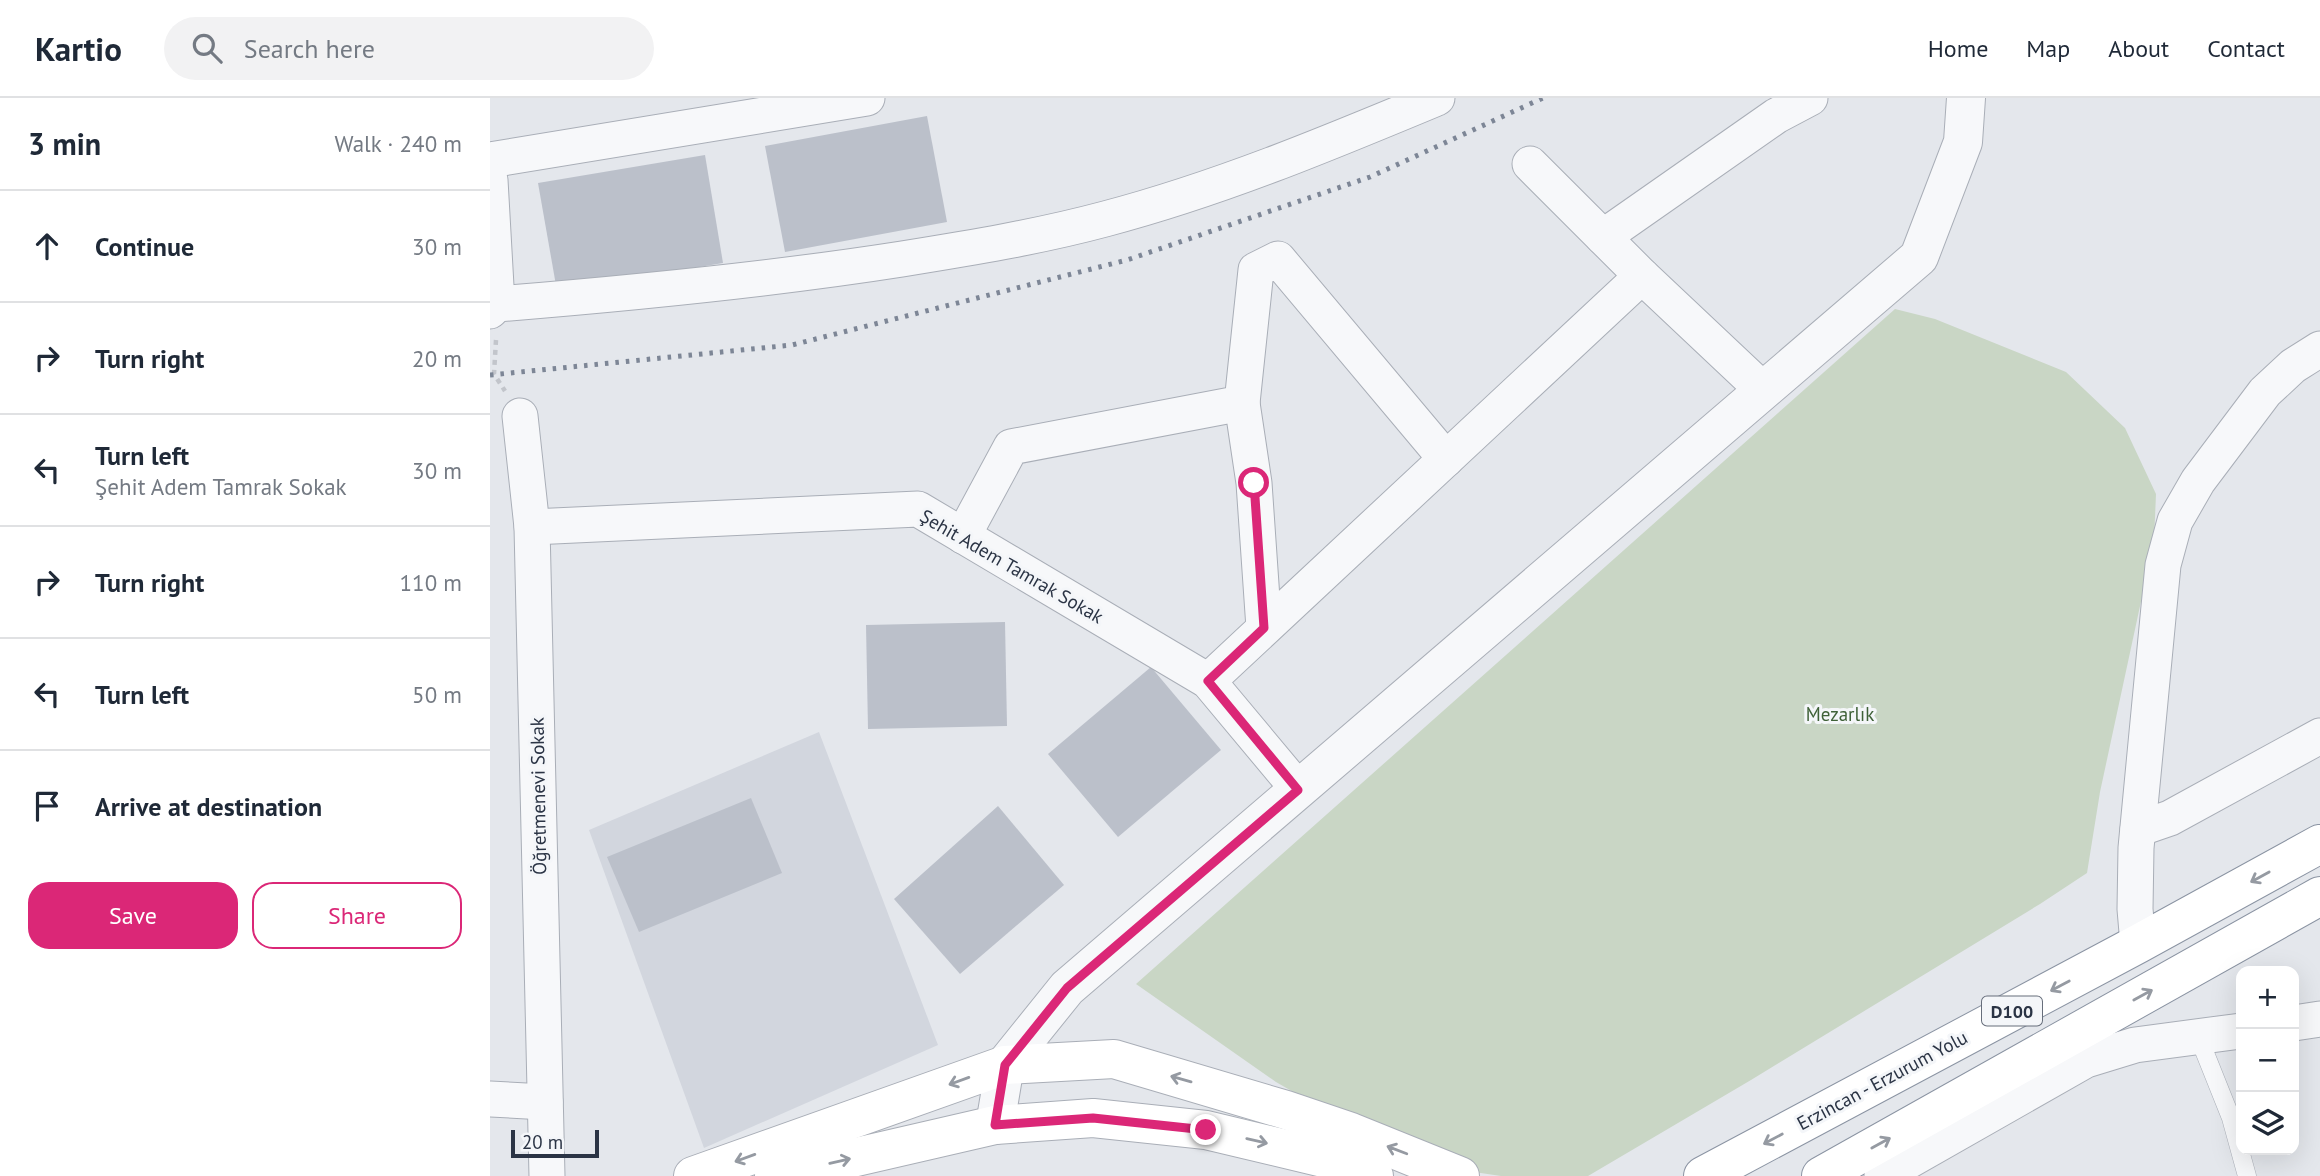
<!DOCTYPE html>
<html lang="en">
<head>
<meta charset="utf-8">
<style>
	body { margin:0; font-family:"PT Sans",sans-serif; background:#f2f2f3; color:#1f2937 }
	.controls { position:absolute; right:21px; bottom:21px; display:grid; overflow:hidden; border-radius:14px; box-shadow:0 7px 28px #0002 }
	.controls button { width:63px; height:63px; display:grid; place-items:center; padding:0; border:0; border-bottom:2px solid #e0e1e3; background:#fff; color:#1f2937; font:35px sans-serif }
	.scale { position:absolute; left:21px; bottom:18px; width:88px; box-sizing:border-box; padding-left:7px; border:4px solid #2b3445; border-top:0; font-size:19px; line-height:24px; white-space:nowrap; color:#2b3445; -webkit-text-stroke:5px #f4f6f9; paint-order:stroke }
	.stop { position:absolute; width:21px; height:21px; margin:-16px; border:5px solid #db2777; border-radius:50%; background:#fff }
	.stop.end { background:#db2777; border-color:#fff; box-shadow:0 2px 7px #0008 }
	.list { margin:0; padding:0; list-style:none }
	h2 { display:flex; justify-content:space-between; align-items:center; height:91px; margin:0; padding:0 28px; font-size:30px }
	h2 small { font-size:23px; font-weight:400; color:#747a83 }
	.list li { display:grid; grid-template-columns:46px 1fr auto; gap:21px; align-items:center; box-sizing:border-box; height:112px; padding:0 28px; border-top:2px solid #e0e1e3 }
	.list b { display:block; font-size:26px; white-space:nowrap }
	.list p { margin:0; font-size:23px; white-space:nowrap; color:#747a83 }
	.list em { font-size:23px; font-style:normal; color:#747a83 }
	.actions { display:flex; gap:14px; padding:21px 28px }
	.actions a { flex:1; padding:16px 0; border:2px solid #db2777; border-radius:21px; text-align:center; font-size:24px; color:#db2777 }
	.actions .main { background:#db2777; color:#fff }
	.icon { flex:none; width:38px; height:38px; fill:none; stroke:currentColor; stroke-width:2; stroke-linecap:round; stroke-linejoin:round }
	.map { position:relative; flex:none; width:1830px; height:1078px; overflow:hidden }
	header { display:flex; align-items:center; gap:42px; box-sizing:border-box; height:98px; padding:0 35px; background:#fff; border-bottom:2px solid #e0e1e3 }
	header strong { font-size:33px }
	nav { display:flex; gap:38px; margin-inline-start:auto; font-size:24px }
	.search { width:490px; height:63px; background:#f2f2f3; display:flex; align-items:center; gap:18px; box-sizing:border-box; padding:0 24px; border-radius:38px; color:#747a83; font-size:26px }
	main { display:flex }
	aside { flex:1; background:#fff }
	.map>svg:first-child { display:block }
</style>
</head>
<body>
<header>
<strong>Kartio</strong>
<div class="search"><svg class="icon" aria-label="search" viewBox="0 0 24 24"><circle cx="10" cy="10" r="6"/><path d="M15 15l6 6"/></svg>Search here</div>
<nav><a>Home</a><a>Map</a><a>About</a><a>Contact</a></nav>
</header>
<main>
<aside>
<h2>3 min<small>Walk · 240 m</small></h2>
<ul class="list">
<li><svg class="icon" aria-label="ahead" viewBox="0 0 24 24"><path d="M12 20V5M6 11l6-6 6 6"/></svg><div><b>Continue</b></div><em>30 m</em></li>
<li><svg class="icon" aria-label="right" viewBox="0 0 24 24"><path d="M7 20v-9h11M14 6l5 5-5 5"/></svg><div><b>Turn right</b></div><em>20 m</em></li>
<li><svg class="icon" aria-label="left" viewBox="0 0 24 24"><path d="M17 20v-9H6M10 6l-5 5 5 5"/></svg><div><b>Turn left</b><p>Şehit Adem Tamrak Sokak</p></div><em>30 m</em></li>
<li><svg class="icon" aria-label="right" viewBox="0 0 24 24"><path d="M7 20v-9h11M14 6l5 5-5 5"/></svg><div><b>Turn right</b></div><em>110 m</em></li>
<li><svg class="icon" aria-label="left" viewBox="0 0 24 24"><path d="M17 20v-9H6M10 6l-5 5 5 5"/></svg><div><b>Turn left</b></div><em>50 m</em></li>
<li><svg class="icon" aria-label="arrive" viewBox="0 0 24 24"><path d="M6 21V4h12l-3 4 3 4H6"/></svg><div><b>Arrive at destination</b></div></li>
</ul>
<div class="actions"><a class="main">Save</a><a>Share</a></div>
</aside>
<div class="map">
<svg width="1830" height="1078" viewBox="0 0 1830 1078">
	<rect width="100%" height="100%" fill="#e4e7ec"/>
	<path fill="#d2d6de" d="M329,634l119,313 -234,103 -115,-318z"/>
	<path fill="#c9d6c5" d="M1405,211l40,10 131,53 59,56 31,66 -2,47 -54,251 -13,81 -47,31 -289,176 -163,96h-87l-27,-4 -80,-22 -118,-68 -140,-98z"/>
	<g fill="#bbc0ca">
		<path d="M437,18l20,106 -162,30 -20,-106z"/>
		<path d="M215,57l18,108 -166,28 -19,-108z"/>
		<path d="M515,524l2,104 -139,3 -2,-104z"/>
		<path d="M661,569l70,83 -103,87 -70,-83z"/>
		<path d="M261,700l31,75 -143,59 -32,-75z"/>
		<path d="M508,708l66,79 -104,89 -66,-75z"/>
	</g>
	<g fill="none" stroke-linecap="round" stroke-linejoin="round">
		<g stroke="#a9aeb7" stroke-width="19">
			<path id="service" d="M1709,940l32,80 16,58"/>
		</g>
		<g stroke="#a9aeb7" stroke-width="37">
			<g id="minor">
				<path d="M0,62l377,-62"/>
				<path d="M1040,66l112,112 121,114"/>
				<path d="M0,82l7,124"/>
				<path d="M1113,139l173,-121 34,-18"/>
				<path d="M0,213l7,-7c136,-11 271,-24 405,-45 68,-11 136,-22 203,-40 114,-30 224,-76 332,-121"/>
				<path d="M752,305l12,80 10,145"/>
				<path d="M30,318l12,111 15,649"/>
				<path d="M42,429l386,-18 290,172 91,109"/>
				<path d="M473,438l48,-89 231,-44 14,-133 22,-11 168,200"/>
				<path d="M718,583l434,-405"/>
				<path d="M1648,731l32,-11 150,-82"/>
				<path d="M1648,846l-3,-35 1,-61 27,-283 12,-44 23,-40 67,-89 28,-26 27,-17"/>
				<path d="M1804,925l26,-4"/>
				<path d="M0,1001l55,3"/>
				<path d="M1392,1078l204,-116 49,-15 106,-14"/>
			</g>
		</g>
		<g stroke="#a9aeb7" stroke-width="40">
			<path id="tertiary" d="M505,1027l10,-60 62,-77 852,-731 44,-115 3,-44"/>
		</g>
		<g stroke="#a9aeb7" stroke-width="40">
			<g id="secondary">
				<path d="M203,1078l312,-111 109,-6 172,51 65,22 109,44"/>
				<path d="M284,1078l221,-51 98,-7 113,12 130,31 38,15"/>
			</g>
		</g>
		<g stroke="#8b94a3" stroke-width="40">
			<g id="trunk">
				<path d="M1213,1078l435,-232 182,-100"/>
				<path d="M1331,1078l499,-280"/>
			</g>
		</g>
		<path stroke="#c2c5cb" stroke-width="4.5" stroke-dasharray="5 5" stroke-linecap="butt" d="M6,242l-2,34 11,17"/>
		<use href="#service" stroke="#f7f8fa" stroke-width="18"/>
		<use href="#minor" stroke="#f7f8fa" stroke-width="35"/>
		<use href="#tertiary" stroke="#f7f8fa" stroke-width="38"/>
		<use href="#secondary" stroke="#fff" stroke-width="38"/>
		<use href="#trunk" stroke="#fff" stroke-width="38"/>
		<path stroke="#7d8696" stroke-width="5" stroke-dasharray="3.5 7" stroke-linecap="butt" d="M0,277l302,-30 335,-85 243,-83 173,-79"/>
	</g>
	<defs><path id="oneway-shaft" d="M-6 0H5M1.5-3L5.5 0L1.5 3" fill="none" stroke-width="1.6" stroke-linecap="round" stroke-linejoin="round" transform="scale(1.75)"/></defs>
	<g stroke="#959aa2">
		<use href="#oneway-shaft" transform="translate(1770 779) rotate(151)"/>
		<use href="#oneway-shaft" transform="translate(1570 888) rotate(152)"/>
		<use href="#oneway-shaft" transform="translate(1653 897) rotate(-29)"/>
		<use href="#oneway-shaft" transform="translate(691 981) rotate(-164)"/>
		<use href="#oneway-shaft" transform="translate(469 983) rotate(160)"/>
		<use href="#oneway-shaft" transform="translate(1283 1041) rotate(152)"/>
		<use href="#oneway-shaft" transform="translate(767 1043) rotate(13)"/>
		<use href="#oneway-shaft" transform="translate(1391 1045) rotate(-29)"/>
		<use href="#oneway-shaft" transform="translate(907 1052) rotate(-159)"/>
		<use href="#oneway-shaft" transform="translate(255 1060) rotate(160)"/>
		<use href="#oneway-shaft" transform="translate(350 1063) rotate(-13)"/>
	</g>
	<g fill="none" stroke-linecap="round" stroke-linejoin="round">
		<path stroke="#db2777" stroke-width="9" d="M716,1032l-113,-12 -98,7 10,-60 62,-77 231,-198 -90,-109 56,-53 -10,-145"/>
	</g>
	<g text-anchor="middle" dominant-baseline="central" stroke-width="6" stroke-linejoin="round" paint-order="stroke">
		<rect fill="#f4f6f9" stroke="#676e7b" stroke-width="2" x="1492" y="898.5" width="60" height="29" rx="5"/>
		<g font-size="18" font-weight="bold" fill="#2b3445">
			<text x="1522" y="913">D100</text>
		</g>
		<g font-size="19" fill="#2b3445" stroke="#f4f6f9">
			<text transform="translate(522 468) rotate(30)">Şehit Adem Tamrak Sokak</text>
			<text transform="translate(48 698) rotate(-91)">Öğretmenevi Sokak</text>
			<text transform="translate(1392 982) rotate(-28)">Erzincan - Erzurum Yolu</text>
		</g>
		<g font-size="19" fill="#3f6138" stroke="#f4f6f9">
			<text x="1350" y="616">Mezarlık</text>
		</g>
	</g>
</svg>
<div class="controls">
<button>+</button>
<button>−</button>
<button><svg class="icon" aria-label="layers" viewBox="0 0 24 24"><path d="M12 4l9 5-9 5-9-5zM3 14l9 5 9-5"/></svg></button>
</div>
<div class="scale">20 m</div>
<div class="stop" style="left:764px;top:385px"></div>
<div class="stop end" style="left:716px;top:1032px"></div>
</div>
</main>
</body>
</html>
